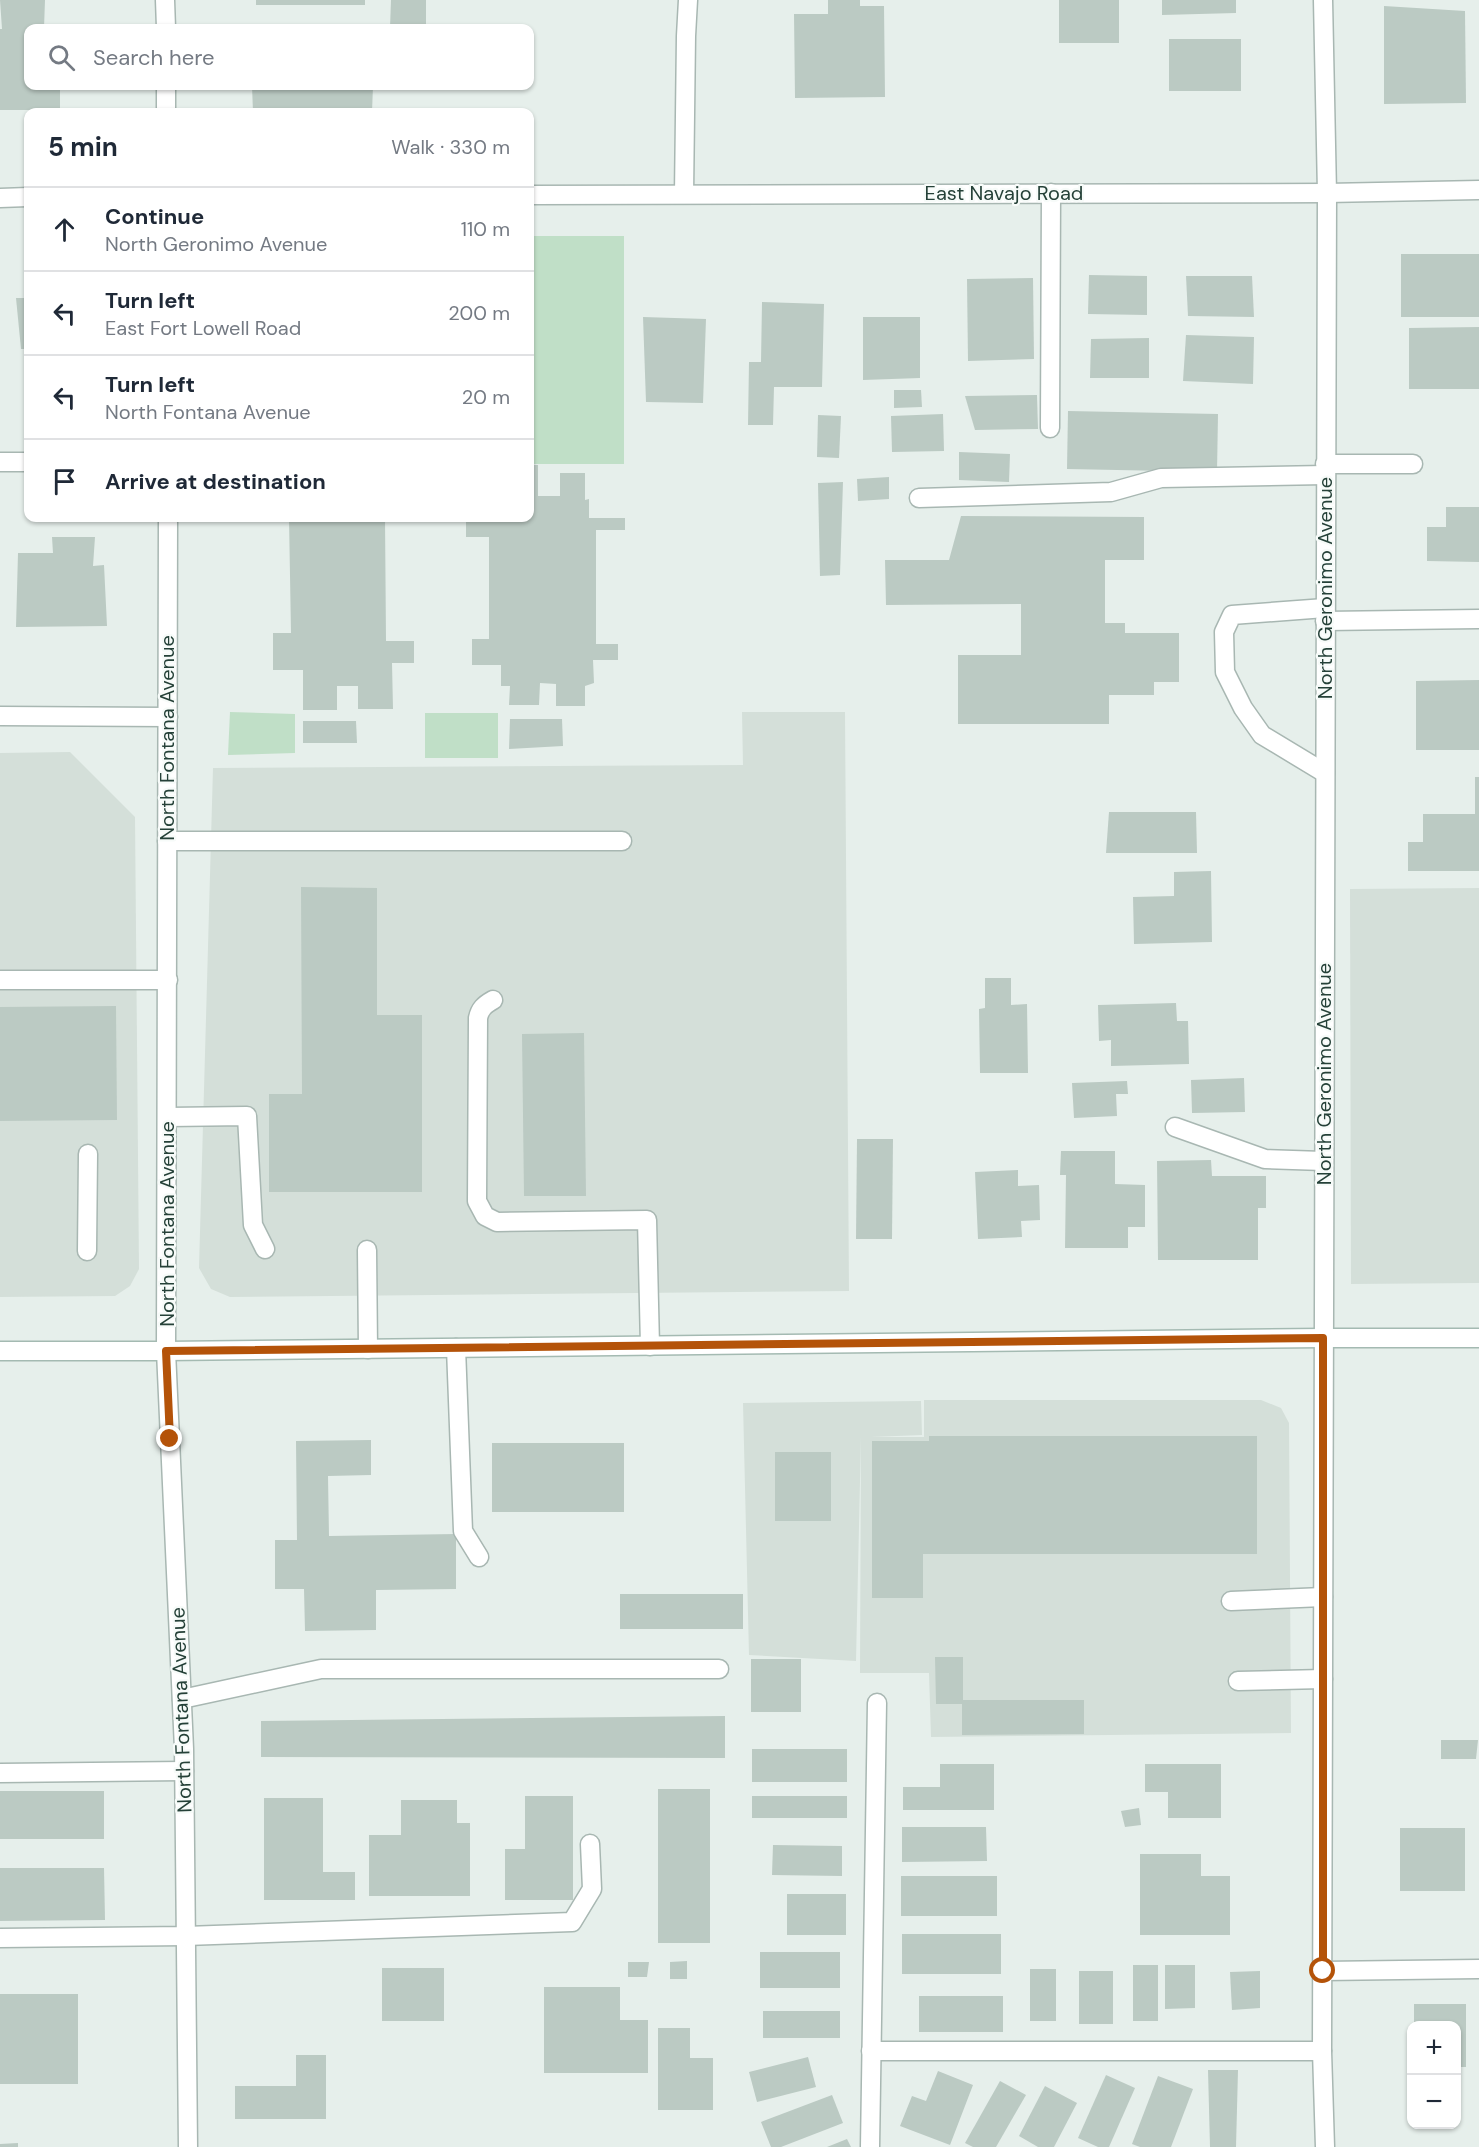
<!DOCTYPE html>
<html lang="en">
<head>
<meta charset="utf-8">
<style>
	body { margin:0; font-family:"DM Sans",sans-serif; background:#f6f6f7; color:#1f2937 }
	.controls { position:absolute; right:18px; bottom:18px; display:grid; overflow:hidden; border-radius:12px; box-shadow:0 2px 4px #0004 }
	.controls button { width:54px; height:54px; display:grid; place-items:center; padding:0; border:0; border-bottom:2px solid #e0e1e3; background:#fff; color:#1f2937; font:30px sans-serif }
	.stop { position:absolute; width:18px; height:18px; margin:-14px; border:4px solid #b45309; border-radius:50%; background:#fff }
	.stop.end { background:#b45309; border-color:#fff; box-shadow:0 2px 6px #0008 }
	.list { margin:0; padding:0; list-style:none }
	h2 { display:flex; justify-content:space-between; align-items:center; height:78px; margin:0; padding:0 24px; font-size:26px }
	h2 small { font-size:20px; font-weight:400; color:#747a83 }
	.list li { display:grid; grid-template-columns:39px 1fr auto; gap:18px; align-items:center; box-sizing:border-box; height:84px; padding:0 24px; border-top:2px solid #e0e1e3 }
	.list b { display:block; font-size:22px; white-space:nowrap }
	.list p { margin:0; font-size:20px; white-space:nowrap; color:#747a83 }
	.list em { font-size:20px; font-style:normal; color:#747a83 }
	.icon { flex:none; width:33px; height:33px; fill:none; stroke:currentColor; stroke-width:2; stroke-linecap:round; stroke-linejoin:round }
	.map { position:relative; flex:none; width:1479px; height:2147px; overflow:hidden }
	.search { position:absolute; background:#fff; box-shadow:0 2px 4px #0004; left:24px; top:24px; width:510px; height:66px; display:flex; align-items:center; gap:15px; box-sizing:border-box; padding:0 21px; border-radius:12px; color:#747a83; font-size:22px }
	.panel { position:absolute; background:#fff; box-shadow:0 2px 4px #0004; left:24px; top:108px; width:510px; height:414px; border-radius:12px }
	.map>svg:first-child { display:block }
</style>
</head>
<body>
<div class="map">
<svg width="1479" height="2147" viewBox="0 0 1479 2147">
	<rect width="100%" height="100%" fill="#e6efeb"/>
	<g fill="#d4dfd9">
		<path d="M742,712h103l4,579 -619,6 -19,-8 -12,-21 14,-500 530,-3z"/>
		<path d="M70,752l65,65 4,452 -9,17 -15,10 -115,1v-544z"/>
		<path d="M1479,888v395l-128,1 -1,-395z"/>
		<path d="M924,1400h337l20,8 8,15 2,310 -360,4 -2,-64h-69l1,-236 -5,224 -107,-6 -6,-252 178,-2 1,34 -51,2h53z"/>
	</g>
	<g fill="#c0dfc7">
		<rect x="530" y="236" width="94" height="228"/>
		<path d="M230,712l65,2v39l-67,2z"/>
		<rect x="425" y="713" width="73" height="45"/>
	</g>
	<g fill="#bbcac3">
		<path d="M0,0h45l-1,28h-16v58h32v24h-60v-81h2z"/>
		<rect x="256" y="0" width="109" height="5"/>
		<path d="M391,0h35v28h-36z"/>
		<path d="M828,0h32v6h24l1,91 -90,1 -1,-84h34z"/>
		<rect x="1059" y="0" width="60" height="43"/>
		<path d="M1162,0h74v13l-74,2z"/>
		<path d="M1384,6l81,5 1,92 -82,1z"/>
		<rect x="1169" y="39" width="72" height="52"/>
		<path d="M252,86h121l-1,26h-119z"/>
		<rect x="1401" y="254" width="78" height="63"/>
		<path d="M1089,275l58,1v39l-59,-1z"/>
		<path d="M1186,276h66l2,41 -66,-1z"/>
		<path d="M1033,278l1,81 -66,2 -1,-82z"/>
		<path d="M16,298h12v51h-7z"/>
		<path d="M762,302l62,2 -2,83h-48l-1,38h-25l1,-63h12z"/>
		<path d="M643,317l63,2 -3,84 -57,-1z"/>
		<path d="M863,317h57v61l-57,2z"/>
		<path d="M1479,327v62h-70v-61z"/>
		<path d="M1186,335l68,2 -1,47 -70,-3z"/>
		<path d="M1149,338v40h-59l1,-39z"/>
		<path d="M894,390h27l1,17 -28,1z"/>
		<path d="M1037,395l1,34 -63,1 -10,-34z"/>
		<path d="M1068,411l150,3 -1,58 -150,-3z"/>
		<path d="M943,414l1,37 -52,1 -1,-36z"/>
		<path d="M818,415l23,1 -2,42 -22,-1z"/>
		<path d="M959,452l51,2 -1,28 -50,-2z"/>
		<path d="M530,465h8v31h22v-23h25v27l4,-1v19h36v12h-29v114h22v16h-25l1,23 -9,3v20h-29v-22l-16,-1 -1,22h-30l1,-19h-9v-21h-29v-26h17v-102h-23v-19h64z"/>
		<path d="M889,477v22l-31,2 -1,-22z"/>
		<path d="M25,478h3v23h-4z"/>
		<path d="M843,482l-3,93 -20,1 -2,-93z"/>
		<path d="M1446,507h33v55l-52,-1v-34h19z"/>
		<path d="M961,516l183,1v43h-39v63h20v10h54v49h-25v13h-45v29h-151v-69h63v-51l-135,1 -1,-45h64z"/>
		<path d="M289,518h96l1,123h28v22h-22l1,46h-35v-23h-21v24h-34v-40h-30v-37h18z"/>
		<path d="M52,537h43l-2,29 11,-1 3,61 -91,1 2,-74h35z"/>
		<path d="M1479,680v70h-63v-69z"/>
		<path d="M510,719h52l1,27 -54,3z"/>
		<path d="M303,721h53l1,22h-54z"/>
		<path d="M1475,777h4v94h-71v-29h15v-28h52z"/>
		<path d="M1109,812h87l1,41h-91z"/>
		<path d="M1211,871l1,71 -78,2 -1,-47 41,-1v-24z"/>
		<path d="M301,887l76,1v127h45v177h-153v-98h33z"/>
		<path d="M985,978h26v27l16,-1 1,69h-48l-1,-64 6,-1z"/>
		<path d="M1176,1003l1,18h11l1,43 -78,2v-26l-12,1 -1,-36z"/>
		<path d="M116,1006l1,114 -117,1v-114z"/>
		<path d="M584,1033l2,163h-62l-2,-162z"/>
		<path d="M1244,1078l1,34 -53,1 -1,-33z"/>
		<path d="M1127,1081l1,13h-12l1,22 -43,2 -2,-35z"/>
		<path d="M857,1139h36l-1,100h-36z"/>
		<path d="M1061,1151h54v33l30,1v42h-17v21h-63l1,-73h-6z"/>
		<path d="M1211,1160l1,16h54v32h-8v52h-100l-1,-99z"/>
		<path d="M1018,1170v16l21,-1 1,35 -19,1 1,16 -44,2 -3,-67z"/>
		<path d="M929,1436h328v118h-334v44h-51v-157h57z"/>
		<path d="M371,1440v35l-43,1 1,60 127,-2v55l-80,1v40l-71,1 -1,-42h-29v-49h22l-1,-99z"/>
		<rect x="492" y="1443" width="132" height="69"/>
		<rect x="775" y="1452" width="56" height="69"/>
		<rect x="620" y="1594" width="123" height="35"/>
		<path d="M935,1657h28v43h121v34l-122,1v-31h-26z"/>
		<rect x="751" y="1659" width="50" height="53"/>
		<path d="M725,1716v42l-464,-1v-36z"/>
		<path d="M1441,1740h37l-2,19h-35z"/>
		<rect x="752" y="1749" width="95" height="33"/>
		<path d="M940,1764h54v46h-91v-23h37z"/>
		<path d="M1145,1764h76v54h-53v-26h-23z"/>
		<rect x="658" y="1789" width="52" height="154"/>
		<rect x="0" y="1791" width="104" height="48"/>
		<path d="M525,1796h48v104h-68v-51h20z"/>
		<rect x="752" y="1796" width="95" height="22"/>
		<path d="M264,1798h59v74h32v28h-91z"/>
		<path d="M401,1800h56v23h13v73h-101v-61h32z"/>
		<path d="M1139,1808l2,17 -16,2 -4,-16z"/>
		<path d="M902,1827h84l1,34 -85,1z"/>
		<rect x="1400" y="1828" width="65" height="63"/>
		<path d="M773,1845l69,1v30l-70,-1z"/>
		<path d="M1140,1854h61v22h29v59h-90z"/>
		<path d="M0,1868h104l1,52 -105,1z"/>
		<rect x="901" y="1876" width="96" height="40"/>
		<rect x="787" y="1894" width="59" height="41"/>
		<rect x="902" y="1934" width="99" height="40"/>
		<rect x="760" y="1952" width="80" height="36"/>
		<path d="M687,1961v18h-17v-17z"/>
		<path d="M628,1962h21l-2,15h-19z"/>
		<rect x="1133" y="1965" width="25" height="56"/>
		<path d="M1165,1965h30v43l-30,1z"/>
		<rect x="382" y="1968" width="62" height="53"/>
		<rect x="1030" y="1969" width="26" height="52"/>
		<rect x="1079" y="1971" width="34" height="53"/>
		<path d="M1260,1971v37l-28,2 -2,-38z"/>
		<path d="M544,1987h76v33h28v53h-104z"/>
		<rect x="0" y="1994" width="78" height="90"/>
		<rect x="919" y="1996" width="84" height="36"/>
		<path d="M1414,2004h52v63h-10v-41h-42z"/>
		<rect x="763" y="2011" width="77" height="27"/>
		<path d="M658,2028h32v30h23v52h-55z"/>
		<path d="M296,2055h30v64h-91v-33h61z"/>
		<path d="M808,2057l8,30 -59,15 -8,-30z"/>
		<path d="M1208,2070h30l-2,77h-26z"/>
		<path d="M938,2071l35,14 -23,60 -50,-19 12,-30 14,5z"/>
		<path d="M1106,2075l29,13 -26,59h-11l-20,-9z"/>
		<path d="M1158,2076l35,13 -22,58h-31l-8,-3z"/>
		<path d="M1000,2081l26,14 -30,52h-23l-8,-4z"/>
		<path d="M1045,2086l32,17 -23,44h-16l-19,-11z"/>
		<path d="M832,2095l11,28 -62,24h-10l-10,-25z"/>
		<path d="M847,2139l4,8h-24z"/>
		<path d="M18,2143v4h-18v-3z"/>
	</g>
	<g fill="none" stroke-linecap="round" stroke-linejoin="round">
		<g stroke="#a8b7b2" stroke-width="21">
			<g id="lane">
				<path d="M684,194l2,-158 2,-36"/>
				<path d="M1050,428l1,-235"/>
				<path d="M0,462h28"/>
				<path d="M1325,464h88"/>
				<path d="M919,498l192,-6 50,-14 164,-3"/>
				<path d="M1325,621l154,-2"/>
				<path d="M1325,773l-63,-38 -19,-27 -18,-36 -1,-40 8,-17 93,-7"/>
				<path d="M167,841h455"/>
				<path d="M0,980h168"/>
				<path d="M493,1000c-9,5 -13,9 -15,18l-1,183 8,15 12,6 150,-2 3,126"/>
				<path d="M168,1117l79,-1 6,109 12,24"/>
				<path d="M1175,1127l90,32 58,2"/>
				<path d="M367,1250l1,99"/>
				<path d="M87,1251l1,-97"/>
				<path d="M456,1348l7,183 16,26"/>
				<path d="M1231,1601l92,-4"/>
				<path d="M1238,1681l85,-2"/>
				<path d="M182,1699l139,-30h398"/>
				<path d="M0,1773l184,-2"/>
				<path d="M0,1938l186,-2 386,-14 20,-33 -2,-45"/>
				<path d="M1323,1971l156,-2"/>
				<path d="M870,2147l7,-444"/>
			</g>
		</g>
		<g stroke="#a8b7b2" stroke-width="21">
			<g id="street">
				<path d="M165,0l1,28"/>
				<path d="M1323,0l4,193 -5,1858 3,96"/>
				<path d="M166,86v26"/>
				<path d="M530,195l797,-2 152,-3"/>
				<path d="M0,198l28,-1"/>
				<path d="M168,518l-2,833 18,398 4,398"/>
				<path d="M0,716l168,1"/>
				<path d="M871,2051h451"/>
			</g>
		</g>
		<g stroke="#a4bab2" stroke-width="21">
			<path id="secondary" d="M0,1351h166l1157,-13h156"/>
		</g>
		<use href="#lane" stroke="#fff" stroke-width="18"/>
		<use href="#street" stroke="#fff" stroke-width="18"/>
		<use href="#secondary" stroke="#fff" stroke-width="18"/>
	</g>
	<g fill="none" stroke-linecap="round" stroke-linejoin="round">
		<path stroke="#b45309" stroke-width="8" d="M170,1439l-4,-88 1157,-13v633"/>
	</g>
	<g text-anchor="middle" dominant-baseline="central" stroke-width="4.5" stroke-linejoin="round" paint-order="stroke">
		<g font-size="20" fill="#254138" stroke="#f7fbf9">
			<text x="1004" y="193">East Navajo Road</text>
			<text transform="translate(1325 588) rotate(-90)">North Geronimo Avenue</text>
			<text transform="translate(167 738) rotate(-90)">North Fontana Avenue</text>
			<text transform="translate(1324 1074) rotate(-90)">North Geronimo Avenue</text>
			<text transform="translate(167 1224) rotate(-90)">North Fontana Avenue</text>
			<text transform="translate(181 1710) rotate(-92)">North Fontana Avenue</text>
		</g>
	</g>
</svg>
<div class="controls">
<button>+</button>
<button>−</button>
</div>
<div class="stop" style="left:1323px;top:1971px"></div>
<div class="stop end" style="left:170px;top:1439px"></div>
<div class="search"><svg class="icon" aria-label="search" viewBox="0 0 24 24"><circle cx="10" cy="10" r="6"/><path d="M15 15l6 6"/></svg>Search here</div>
<section class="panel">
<h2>5 min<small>Walk · 330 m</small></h2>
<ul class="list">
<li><svg class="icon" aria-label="ahead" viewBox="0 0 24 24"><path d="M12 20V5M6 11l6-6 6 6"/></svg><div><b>Continue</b><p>North Geronimo Avenue</p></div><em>110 m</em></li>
<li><svg class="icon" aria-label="left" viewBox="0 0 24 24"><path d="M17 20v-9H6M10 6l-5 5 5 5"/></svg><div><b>Turn left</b><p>East Fort Lowell Road</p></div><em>200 m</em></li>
<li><svg class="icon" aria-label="left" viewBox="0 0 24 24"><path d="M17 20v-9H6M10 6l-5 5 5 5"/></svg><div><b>Turn left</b><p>North Fontana Avenue</p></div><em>20 m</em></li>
<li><svg class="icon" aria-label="arrive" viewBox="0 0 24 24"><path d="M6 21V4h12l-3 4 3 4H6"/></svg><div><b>Arrive at destination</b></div></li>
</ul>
</section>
</div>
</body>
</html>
